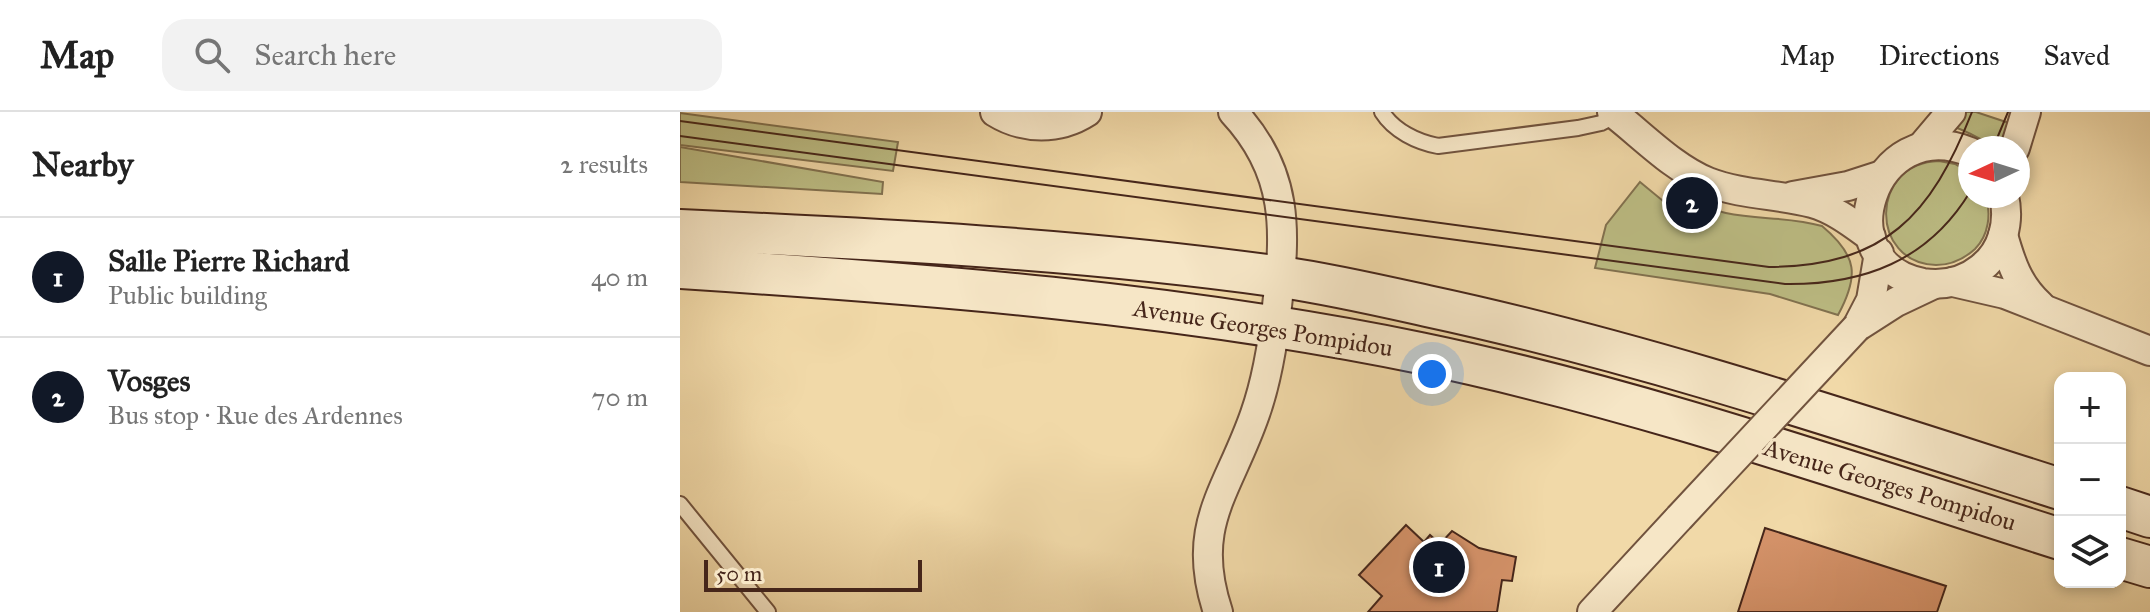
<!DOCTYPE html>
<html lang="en">
<head>
<meta charset="utf-8">
<style>
	body { margin:0; font-family:"IM FELL Great Primer",serif; background:#f2f2f2; color:#222 }
	.controls { position:absolute; right:24px; bottom:24px; display:grid; overflow:hidden; border-radius:16px; box-shadow:0 4px 12px #0003 }
	.controls button { width:72px; height:72px; display:grid; place-items:center; padding:0; border:0; border-bottom:2px solid #e0e0e0; background:#fff; color:#222; font:40px sans-serif }
	.compass { position:absolute; left:1278px; top:24px; width:72px; height:72px; border-radius:50%; background:#fff; box-shadow:0 4px 12px #0003; rotate:266deg }
	.scale { position:absolute; left:24px; bottom:20px; width:218px; box-sizing:border-box; padding-left:8px; border:4px solid #46261a; border-top:0; font-size:22px; line-height:28px; white-space:nowrap; color:#46261a; -webkit-text-stroke:6px #f6e6c6; paint-order:stroke }
	.you { position:absolute; left:752px; top:262px; width:28px; height:28px; margin:-20px; border:6px solid #fff; border-radius:50%; background:#1a73e8; box-shadow:0 0 0 12px #1a73e833 }
	.badge { display:grid; place-items:center; width:52px; height:52px; border-radius:50%; background:#111827; color:#fff; font-size:26px; font-weight:700 }
	.pin { position:absolute; translate:-50% -50%; border:4px solid #fff; box-shadow:0 2px 8px #0006 }
	.list { margin:0; padding:0; list-style:none }
	h2 { display:flex; justify-content:space-between; align-items:center; height:104px; margin:0; padding:0 32px; font-size:34px }
	h2 small { font-size:26px; font-weight:400; color:#767676 }
	.list li { display:grid; grid-template-columns:52px 1fr auto; gap:24px; align-items:center; box-sizing:border-box; height:120px; padding:0 32px; border-top:2px solid #e0e0e0 }
	.list b { display:block; font-size:30px; white-space:nowrap }
	.list p { margin:0; font-size:26px; white-space:nowrap; color:#767676 }
	.list em { font-size:26px; font-style:normal; color:#767676 }
	.icon { flex:none; width:44px; height:44px; fill:none; stroke:currentColor; stroke-width:2; stroke-linecap:round; stroke-linejoin:round }
	.map { position:relative; flex:none; width:1470px; height:500px; overflow:hidden }
	header { display:flex; align-items:center; gap:48px; box-sizing:border-box; height:112px; padding:0 40px; background:#fff; border-bottom:2px solid #e0e0e0 }
	header strong { font-size:38px }
	nav { display:flex; gap:44px; margin-inline-start:auto; font-size:28px }
	.search { width:560px; height:72px; background:#f2f2f2; display:flex; align-items:center; gap:20px; box-sizing:border-box; padding:0 28px; border-radius:24px; color:#767676; font-size:30px }
	main { display:flex }
	aside { flex:1; background:#fff }
	.map>svg:first-child { display:block }
</style>
</head>
<body>
<header>
<strong>Map</strong>
<div class="search"><svg class="icon" aria-label="search" viewBox="0 0 24 24"><circle cx="10" cy="10" r="6"/><path d="M15 15l6 6"/></svg>Search here</div>
<nav><a>Map</a><a>Directions</a><a>Saved</a></nav>
</header>
<main>
<aside>
<h2>Nearby<small>2 results</small></h2>
<ul class="list">
<li><span class="badge">1</span><div><b>Salle Pierre Richard</b><p>Public building</p></div><em>40 m</em></li>
<li><span class="badge">2</span><div><b>Vosges</b><p>Bus stop · Rue des Ardennes</p></div><em>70 m</em></li>
</ul>
</aside>
<div class="map">
<svg width="1470" height="500" viewBox="0 0 1470 500">
	<rect width="100%" height="100%" fill="#f1d9a8"/>
	<filter id="stains"><feTurbulence type="fractalNoise" baseFrequency=".0025" numOctaves="4"/><feColorMatrix values="0 0 0 0 .2 0 0 0 0 .09 0 0 0 0 .02 0 0 0 .5 -.17"/></filter>
	<radialGradient id="worn" r=".72"><stop offset=".6" stop-color="#630" stop-opacity="0"/><stop offset="1" stop-color="#630" stop-opacity=".3"/></radialGradient>
	<g fill="#bdbe85" stroke="#827250" stroke-width="2">
		<path d="M1283,0h13l36,12 -8,24c-10,0 -34,-16 -47,-20z"/>
		<path d="M0,1l218,29 -5,29 -213,-26z"/>
		<path d="M0,35l203,35 -1,12 -202,-12z"/>
		<path d="M1259,49l16,3 15,9v23h16c5,18 3,39 -11,53 -11,10 -24,16 -39,16 -67,-2 -67,-102 3,-104z"/>
		<path d="M960,70l23,19 19,-6c49,31 91,17 140,31 36,30 37,50 16,89l-68,-21 -175,-26 11,-43z"/>
	</g>
	<g fill="#d39168" stroke="#46261a" stroke-width="2">
		<path d="M726,413l18,17 6,-7 10,9 12,-13 27,17 37,9 -4,24 -10,-1 -5,32h-129l14,-16 -23,-21z"/>
		<path d="M1085,416l181,58 -9,26h-199z"/>
	</g>
	<g fill="none" stroke-linecap="round" stroke-linejoin="round">
		<g stroke="#71533e" stroke-width="18">
			<g id="service">
				<path d="M702,0c12,19 35,30 56,34l140,-18 23,-5 15,-8"/>
				<path d="M0,392l88,108"/>
			</g>
		</g>
		<g stroke="#71533e" stroke-width="32">
			<g id="minor">
				<path d="M315,0c29,18 64,18 92,0"/>
				<path d="M932,0c30,23 61,56 96,70 34,13 69,12 104,21 22,6 41,21 59,34"/>
				<path d="M1243,33l28,-33"/>
				<path d="M1335,36l11,-36"/>
				<path d="M1290,40c-97,-40 -147,112 -47,131 21,3 42,-2 58,-15 22,-17 29,-46 23,-72"/>
				<path d="M1113,84l55,-10 31,-10"/>
				<path d="M1323,123c8,28 15,50 37,70"/>
				<path d="M1273,170l52,12 145,57"/>
				<path d="M1177,215l39,-25 38,-18"/>
				<path d="M1177,215l14,-27 8,-47"/>
				<path d="M538,500c-29,-87 10,-120 37,-198 12,-34 18,-71 22,-108 9,-76 12,-134 -44,-194"/>
				<path d="M912,500l87,-94"/>
			</g>
		</g>
		<g stroke="#46261a" stroke-width="44">
			<g id="secondary">
				<path d="M0,118c201,9 401,19 601,47 49,7 97,18 146,29 215,46 423,116 633,183"/>
				<path d="M0,156c248,16 496,35 740,85 217,45 429,119 640,186"/>
				<path d="M1440,395l30,10"/>
				<path d="M1440,446l30,9"/>
			</g>
		</g>
		<use href="#service" stroke="#f6e6c6" stroke-width="14"/>
		<use href="#minor" stroke="#f6e6c6" stroke-width="28"/>
		<use href="#secondary" stroke="#f6e6c6" stroke-width="40"/>
		<g stroke="#46261a" stroke-width="2">
			<path d="M0,9l1089,146c116,-1 162,-51 203,-155"/>
			<path d="M0,24l1105,148c78,1 143,-23 185,-92"/>
			<path d="M1313,36l15,-36"/>
		</g>
		<g stroke="#71533e" stroke-width="32" stroke-linecap="butt">
			<path id="minor-bridge" d="M999,406l178,-191"/>
		</g>
		<use href="#minor-bridge" stroke="#f6e6c6" stroke-width="28"/>
	</g>
	<g text-anchor="middle" dominant-baseline="central" stroke-width="7" stroke-linejoin="round" paint-order="stroke">
		<g font-size="24" fill="#46261a" stroke="#f6e6c6">
			<text transform="translate(583 216) rotate(9)">Avenue Georges Pompidou</text>
			<text transform="translate(1210 373) rotate(17)">Avenue Georges Pompidou</text>
		</g>
	</g>
	<rect width="100%" height="100%" filter="url(#stains)"/>
	<rect width="100%" height="100%" fill="url(#worn)"/>
</svg>
<div class="controls">
<button>+</button>
<button>−</button>
<button><svg class="icon" aria-label="layers" viewBox="0 0 24 24"><path d="M12 4l9 5-9 5-9-5zM3 14l9 5 9-5"/></svg></button>
</div>
<svg class="compass" viewBox="-18 -18 36 36"><path d="M0-13l5 13h-10z" fill="#e53935"/><path d="M0 13l5-13h-10z" fill="#767676"/></svg>
<div class="scale">50 m</div>
<div class="you"></div>
<div class="pin badge" style="left:759px;top:455px">1</div>
<div class="pin badge" style="left:1012px;top:91px">2</div>
</div>
</main>
</body>
</html>
